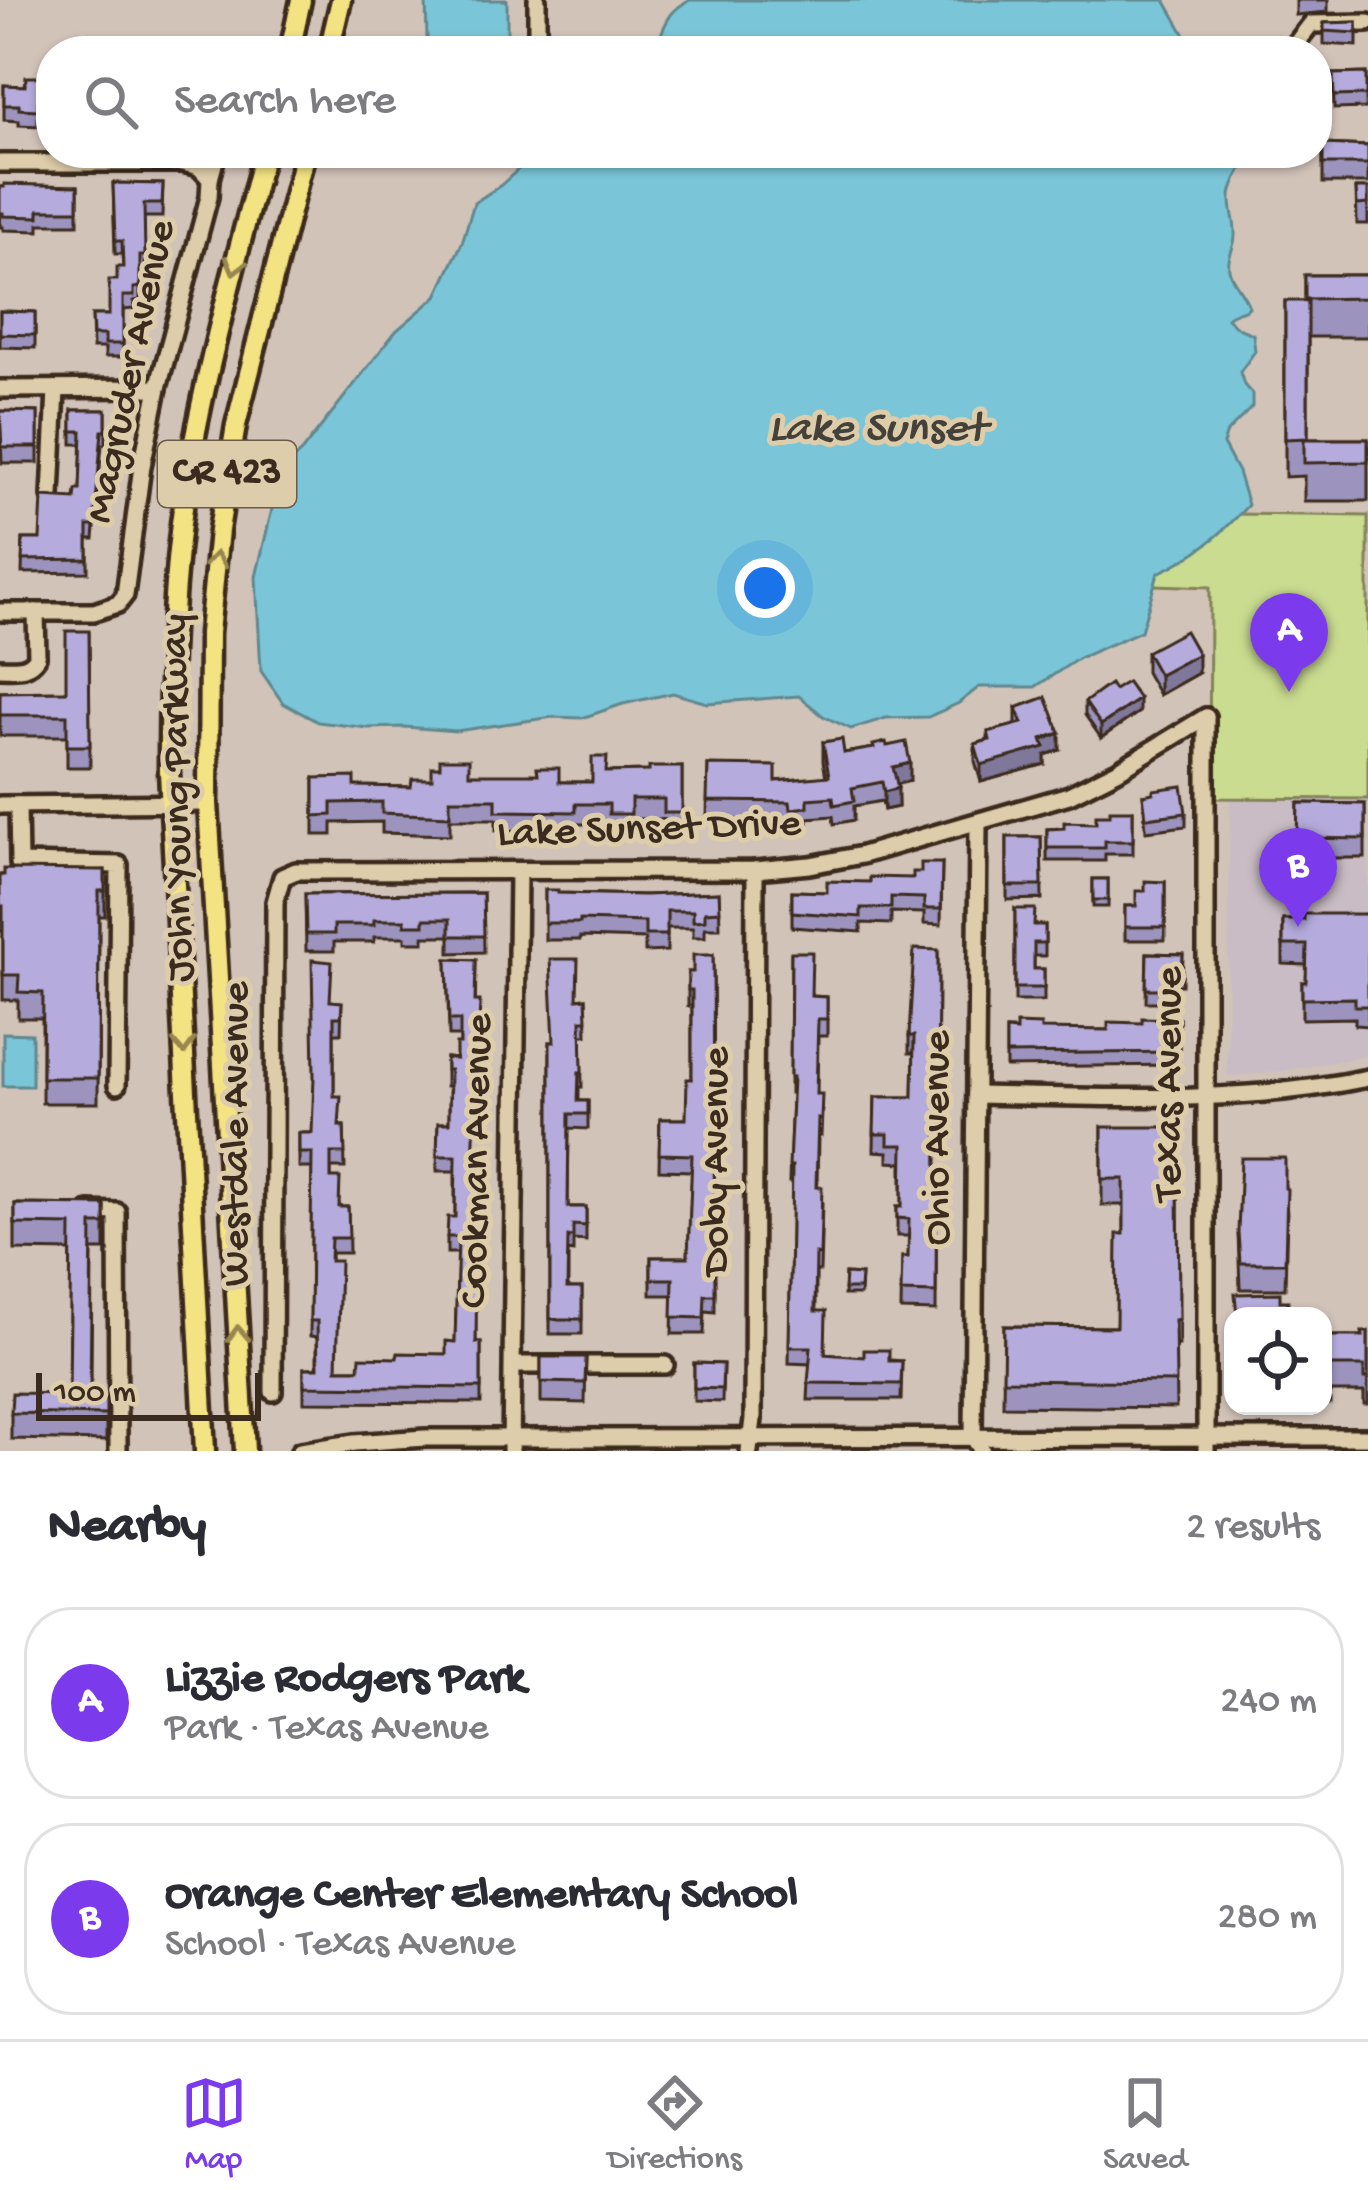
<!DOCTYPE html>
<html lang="en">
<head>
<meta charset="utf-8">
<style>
	body { margin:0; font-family:"Gochi Hand",sans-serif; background:#f2f2f3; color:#2b2b33 }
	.controls { position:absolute; right:36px; bottom:36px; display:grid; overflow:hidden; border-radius:24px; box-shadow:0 3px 9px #0004 }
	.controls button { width:108px; height:108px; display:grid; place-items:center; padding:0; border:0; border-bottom:3px solid #e1e1e2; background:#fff; color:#2b2b33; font:60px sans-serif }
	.scale { position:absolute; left:36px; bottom:30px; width:225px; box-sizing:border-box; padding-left:12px; border:6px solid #3b2a1e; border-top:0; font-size:33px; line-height:42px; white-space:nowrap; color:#3b2a1e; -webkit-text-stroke:9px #decdaa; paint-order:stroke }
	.you { position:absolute; left:765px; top:588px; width:42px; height:42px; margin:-30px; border:9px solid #fff; border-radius:50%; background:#1a73e8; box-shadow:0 0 0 18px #1a73e833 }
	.badge { display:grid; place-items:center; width:78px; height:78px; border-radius:50%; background:#7c3aed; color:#fff; font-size:39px; font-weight:700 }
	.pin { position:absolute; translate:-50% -99px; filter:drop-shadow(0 3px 6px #0008) }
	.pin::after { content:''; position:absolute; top:63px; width:42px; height:36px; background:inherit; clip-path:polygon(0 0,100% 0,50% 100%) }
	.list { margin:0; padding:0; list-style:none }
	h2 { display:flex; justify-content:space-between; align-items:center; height:156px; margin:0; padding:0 48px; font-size:51px }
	h2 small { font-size:39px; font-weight:400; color:#7c7c81 }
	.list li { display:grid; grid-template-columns:78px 1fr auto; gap:36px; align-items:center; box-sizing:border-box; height:192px; margin:0 24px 24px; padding:0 24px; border:3px solid #e1e1e2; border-radius:48px }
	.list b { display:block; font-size:45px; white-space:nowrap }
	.list p { margin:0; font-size:39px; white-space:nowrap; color:#7c7c81 }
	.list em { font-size:39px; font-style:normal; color:#7c7c81 }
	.icon { flex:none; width:66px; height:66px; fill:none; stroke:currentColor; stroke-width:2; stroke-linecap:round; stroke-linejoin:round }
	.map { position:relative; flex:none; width:1368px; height:1451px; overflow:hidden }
	.search { position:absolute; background:#fff; box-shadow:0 3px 9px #0004; left:36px; right:36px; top:36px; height:132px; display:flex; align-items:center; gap:30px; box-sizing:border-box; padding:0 42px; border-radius:48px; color:#7c7c81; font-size:45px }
	.sheet { height:588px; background:#fff }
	nav { display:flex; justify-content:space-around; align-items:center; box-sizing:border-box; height:168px; border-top:3px solid #e1e1e2; background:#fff; font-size:33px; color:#7c7c81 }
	nav a { display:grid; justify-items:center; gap:6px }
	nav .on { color:#7c3aed }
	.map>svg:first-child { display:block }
</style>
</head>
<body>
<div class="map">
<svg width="1368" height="1451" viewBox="0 0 1368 1451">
	<rect width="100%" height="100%" fill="#d2c3b9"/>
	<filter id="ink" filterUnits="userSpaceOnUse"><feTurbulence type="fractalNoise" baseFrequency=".00833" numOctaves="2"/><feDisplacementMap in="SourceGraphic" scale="24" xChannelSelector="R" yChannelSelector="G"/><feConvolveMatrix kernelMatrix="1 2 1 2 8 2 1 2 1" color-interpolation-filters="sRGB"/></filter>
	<g filter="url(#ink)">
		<path fill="#c9bcc4" d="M1230,798l138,1v257l-91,16 -50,5z"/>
		<path fill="#cadc90" stroke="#828357" stroke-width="3" d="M1164,513l204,3v283l-159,-1 1,-211 -111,-4z"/>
		<g fill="#7ac6d8" stroke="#61888e" stroke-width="3">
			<path d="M426,0h81v43l-4,8h-70l-6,-11z"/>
			<path d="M690,0h475l29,51h-542c15,-22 11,-38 38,-51z"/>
			<path d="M563,153h688c-6,13 -19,28 -20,44 -1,12 5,25 4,39 0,12 -10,23 -5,37 4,12 15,21 19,34 -7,6 -15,4 -22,11l11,10 15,6 2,17 -15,21 4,13 8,9v13l-25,25 -4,12 15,28 10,33c-28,31 -51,50 -90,68l-17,58 -62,27 -44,29h-56l-20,16 -31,14 -42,1 -35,11 -28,-13 -24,-20 -92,7 -34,-10 -50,11 -41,14 -29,-1 -97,14 -51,-4 -37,1 -50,-6 -35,-19 -22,-32 -5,-94 25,-106 21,-20 94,-120 41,-35 25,-53 12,-40 27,-18 31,-28z"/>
			<path d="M3,1033l29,1v52h-29z"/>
		</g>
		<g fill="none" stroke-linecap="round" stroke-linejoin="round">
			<g stroke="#3b2a1e" stroke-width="24">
				<g id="minor">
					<path d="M537,0v51"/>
					<path d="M1297,42l14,-18 57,-1"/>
					<path d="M0,163h183l16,4 11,12"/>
					<path d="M0,389l158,-1"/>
					<path d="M51,496l5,-107"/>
					<path d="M0,612h94l24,-8 7,-9 17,-129 16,-78 51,-191 1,-18 7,-26"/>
					<path d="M0,668c15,0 28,3 37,-11l-1,-45"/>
					<path d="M0,805l208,-2"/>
					<path d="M18,805l1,58 100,2 -2,220"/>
					<path d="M978,823l-5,614 9,14"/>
					<path d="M976,1095c132,2 263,10 392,-17"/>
					<path d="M89,1211l28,1 1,239"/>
					<path d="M513,1365h152"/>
					<path d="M273,1392l2,-490 7,-25 14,-6 459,-1 55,-5 52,-10 207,-60 48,-24 89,-54"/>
					<path d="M300,1451l54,-8 71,-5 943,-1"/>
					<path d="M511,1451l7,-579"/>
					<path d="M749,1451l4,-32 2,-549"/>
					<path d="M1206,1451v-734"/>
				</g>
			</g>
			<g stroke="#3b2a1e" stroke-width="27">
				<g id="major">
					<path d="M290,51l11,-51"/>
					<path d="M329,51l12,-51"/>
					<path d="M205,1451l-36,-679c0,-102 3,-204 20,-304 19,-107 48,-211 75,-315"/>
					<path d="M245,1451l-37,-648 1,-170 10,-103 17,-105 69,-272"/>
				</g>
			</g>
			<use href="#minor" stroke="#decdaa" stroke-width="15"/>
			<use href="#major" stroke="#f4e382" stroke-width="18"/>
		</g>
		<g fill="#9c94be" stroke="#3b2a1e" stroke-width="3">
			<path d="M1296,0h32v12l-32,3z"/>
			<path d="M1357,22v24l-33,-2v-21z"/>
			<path d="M1366,73v35l-32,1 -1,-35z"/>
			<path d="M51,77v41h-13v8l-19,-1v-4l-15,-1v-35l21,1z"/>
			<path d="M1323,144l45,2v37h-45z"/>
			<path d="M113,183l50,1 -1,33h-18l1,52 -5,1v30l-6,1v8l-11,1v47h-18v-9h-12l-1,-33h17l8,-35 6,-13 -1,-13h-7z"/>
			<path d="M78,186v38h-39v7l-36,-1v-3h-3v-40z"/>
			<path d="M1356,188h12v36h-11z"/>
			<path d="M1305,275h63v62h-60v102h60v62h-64v-25l-19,1v-176h20z"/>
			<path d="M0,311l35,1v36l-35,-1z"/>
			<path d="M72,410h34v34h-4l-8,95h-6v33l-66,1 1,-34h17l35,-40 5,-9 2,-46h-10z"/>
			<path d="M0,411l38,1v51h-36z"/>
			<path d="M89,631l1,136h-23v-31h-67v-44l66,-1z"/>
			<path d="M1146,652l52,21 -39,22 -13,-23z"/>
			<path d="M1114,690l25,22 -38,26 -16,-23v-13z"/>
			<path d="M1016,708l44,42 -15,5v9l-64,18 -6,-21v-17l13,-4v-8l28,-7z"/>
			<path d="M823,742l21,11 43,-7 23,35 -13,3 1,23 -14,3 -2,-9 -28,5v14l-20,4 -1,-8 -25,2v8l-17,1 -1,-7h-83l1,-55 68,16 50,-4 -3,-16z"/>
			<path d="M682,767v65l-18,1v-14h-33v14h-22v-9h-33v8l-80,-2v-11h-46v16l-68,-2v-11l-50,1v12h-18v-57l41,8 56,1 21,-8 37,-5 90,8h33l14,-10 43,-1z"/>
			<path d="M1143,795l43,18v13l-40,5z"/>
			<path d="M1298,803l67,1v54h-68z"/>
			<path d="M1133,810v44h-28v7h-58v-32l17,-1 32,-5 14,-8z"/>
			<path d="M1007,837h34l1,62 -35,1z"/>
			<path d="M942,863l-1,62 -17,-1v-11l-33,-1v12l-30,-1v9l-69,-5v-36l35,1 43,-10 43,-4z"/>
			<path d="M105,870v46h-6l-1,187h-56v-85h-24v-18h-15v-69h-3v-56z"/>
			<rect x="1093" y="879" width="15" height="28"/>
			<path d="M1165,882v58h-40v-34h11l9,-15z"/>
			<path d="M545,890l13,3 87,2 74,-3 1,36h-15v9h-12v-9h-26v23l-22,1v-13l-65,-2v3h-35z"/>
			<path d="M483,893l1,59 -34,1v-17h-26v6h-19v-5h-31v5h-40v9h-28l-1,-57z"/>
			<path d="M1015,909l19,16h11v31h-11v13h10v32h-29z"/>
			<path d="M1368,914v112l-13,-1v-7l-53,1v-37h4l1,-17 -24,-1v-44h21z"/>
			<path d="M938,950l-2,361 -35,-1 1,-53h6l1,-21h-12v-30h5v-43l-14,-1v-10l-14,-1 1,-54h38l1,-44h-5v-17z"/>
			<path d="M791,952l21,44 15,1v39h-9l-1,58 5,17 -1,25h-3l-1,51 5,16 -2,68h-4v40l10,44 76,6 -1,39h-93l2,-36 -21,-1 3,-181h-3l3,-89h-2z"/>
			<path d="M1147,953l36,1 -1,31h-9l-1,17h-26z"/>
			<path d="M713,955l2,357 -10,-1 -1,23h-32l1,-39h-22v-38h37l4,-86 -33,-1 1,-51h26l6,-40v-73h-4v-34h5z"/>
			<path d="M447,959l29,1 -3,203 3,179h5v61l-177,-1v-34h13v-31l-7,-1 2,-168h-13v-35h13l19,-132 11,1 -1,31h-7v63l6,30h4l1,42h-14v10l9,29h8l1,46h-18l6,116h22l38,-11 49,-4 9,-12 3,-89h-11v-16l8,-20v-46h-18l1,-48h11v-37h-3v-28l10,1 4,-15v-8h-11z"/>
			<path d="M586,998l1,37h-6l1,52h-3v14h9v28l-19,-1 -1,79h18v34l-13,-1v12l-5,-1v37h14v46h-32v-292h4l23,-43z"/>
			<path d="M1179,1019v46l-173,2v-37h102l34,-7z"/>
			<path d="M1102,1127l74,56h2l1,162h-4l1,63 -173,-2 1,-80 112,1 8,-93v-29h-22z"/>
			<path d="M1285,1188l2,26 -2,75h-45l-2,-57z"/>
			<path d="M15,1204l90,1v45h-13l-1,143 15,1v47l-95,-2v-26l58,-19 2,-143 -56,-1z"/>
			<path d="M845,1274l16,1 -1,20h-16z"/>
			<path d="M1323,1330l7,6h33l5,-4v72h-4v-12h-34v12h-7z"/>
			<path d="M541,1357h45l-1,46 -44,-1z"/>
			<path d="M694,1363l29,1 -1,38 -28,-1z"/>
		</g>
		<g fill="#7f789b" stroke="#3b2a1e" stroke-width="3">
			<path d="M1198,654v19l-39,22v-20z"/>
			<path d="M1139,699v13l-38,26v-13z"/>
			<path d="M1060,733v17l-15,5v9l-64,18v-17z"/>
			<path d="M910,763v18l-17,4v-18z"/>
			<path d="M898,788v19l-14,3v-18z"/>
		</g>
		<g fill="#b5acdd" stroke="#3b2a1e" stroke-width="3">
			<path d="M1357,22v11l-33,-2v-8z"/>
			<path d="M1279,46l25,1v4h-25z"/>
			<path d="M1366,73v22l-32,1 -1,-22z"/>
			<path d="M26,77h25v25h-13v8l-19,-1v-4h-15v-20l21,1z"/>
			<path d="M1323,144l45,2v18h-45z"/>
			<path d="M113,183l50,1 -1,20h-18l1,52h-5v31l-6,1v8h-11v48h-18v-9h-12l-1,-20h17v-35h8v-13h6l-1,-26h-7z"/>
			<path d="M4,184l74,2v24h-39v7l-36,-1v-3h-3v-26h4z"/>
			<path d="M1356,188h12v16l-11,1z"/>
			<path d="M1305,275h63v23l-63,1z"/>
			<path d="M1285,301h23v137l-23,1z"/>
			<path d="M0,311l35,1v23l-35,-1z"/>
			<path d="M72,410h34v21h-4l-8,95h-6v33l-66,1 1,-21h17l2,-42 33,2 1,-9h4l2,-59h-10z"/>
			<path d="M0,411l38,1v35h-36z"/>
			<path d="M1304,439h64v23l-64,1z"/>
			<path d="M66,631h23l1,115h-23v-31h-67v-23l66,-1z"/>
			<path d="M1185,631l13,23 -39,21 -13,-23z"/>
			<path d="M1127,682l12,17 -38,26 -16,-23 25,-18 4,6z"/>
			<path d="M1046,697l14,36 -18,6 3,8 -64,18 -6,-21 15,-4 -2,-8 34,-9 -6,-15z"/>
			<path d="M842,739l2,14 30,-5 -1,-3 13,-3 1,4 19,-4 4,21 -17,4 5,21 -14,4 -2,-10 -30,6 2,13 -20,4 -1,-8 -25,2v8l-17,2 -1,-7 -83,-1 1,-36 68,1v15l53,-5 -6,-34z"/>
			<path d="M592,757h15l-1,15 43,-1v-4h33v46h-18v-14h-33v15h-22v-10h-33v8l-80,-1v-12h-46v17l-68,-3v-11l-50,1v12l-18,1v-38l41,-1v9l56,1 1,-8h20v-12h8v-8h29v15h69l-1,-6h22v14h33z"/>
			<path d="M1182,786l4,27 -40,5 -3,-23 10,-2v-3z"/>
			<path d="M1298,803l67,1v35l-68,-1z"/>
			<path d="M1110,810h23v31h-28v7h-58v-19l17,-1v-6l32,1v-8h14z"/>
			<path d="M1007,837h34l1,49h-35z"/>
			<path d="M921,863h21l-1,46h-17v-11l-33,-1v11h-30v9l-69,-5v-21l35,1v-11l43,1v-5l43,1v-6h8z"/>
			<path d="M4,869l101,1v21h-6l-1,187h-56l1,-85 -25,-1 1,-17h-16v-69h-3v-31h4z"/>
			<rect x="1093" y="879" width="15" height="21"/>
			<path d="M1145,881l20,1v45h-40v-21h11v-15h9z"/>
			<path d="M545,890h13v3l87,2 74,-3 1,19 -15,1v8l-12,1v-10h-26v24h-22v-13l-65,-2v3h-35z"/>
			<path d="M483,893l1,43h-34v-17h-26v6h-19v-5h-31v5h-40v9h-28l-1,-40z"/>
			<path d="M1015,909h20l-1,16h11v18h-11v26h10v19h-29z"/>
			<path d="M1304,914h64v92h-13v-8l-53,1v-17h4l1,-37h-24v-25h21z"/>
			<path d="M914,949l24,1 -2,343 -35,-1 1,-35h6l1,-38 -12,-1v-12h5l1,-61h-15v-11h-14l1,-37h38l1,-61h-5z"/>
			<path d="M791,952h21l-1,44 16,1v22h-9l-2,75h6l-1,26 -3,-1 -2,68h6l-2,68 -4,-1 -1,57h11l-1,43 39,3v-7h25v11h13l-1,23 -93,-1 3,-36h-22l3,-181h-3l4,-89h-3z"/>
			<path d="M1147,953l36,1 -1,18h-9l-1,17h-26z"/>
			<path d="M693,955h20l2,340h-10l-1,23 -32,-1 1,-38h-22v-22h37l4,-102 -33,-1 1,-35h26l1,-40h5v-89h-4v-18h5z"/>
			<path d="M447,959l29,1 -1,41h5l-7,162h5l-2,179h5v46l-177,-2v-18h14l-1,-47h-7l2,-168h-13v-20h13l2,-57 -2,-116 20,2 -2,39 12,1 -1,15h-7v79h7l-2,30h5l1,27h-14v25h9l-1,29h9l1,31h-18l-1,23h10l-3,108h22l1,-12 37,1 1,-5 48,1v-13l9,1 3,-105h-11l1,-20h7l1,-61h-19l1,-33h11l1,-53h-4v-12l10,1v-15h4v-24h-11z"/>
			<path d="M550,959h28l-1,40 9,-1 1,22h-6l1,52h-3l-1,29h10v13h-19l-1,93h18v19l-13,-1v12h-5l-1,51h15v31h-32v-277h4z"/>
			<path d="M1142,1018l37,1v33l-173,2v-24l10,1v-7l25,1v4l67,1v-8l34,1z"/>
			<path d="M1102,1127h74l-1,56h3l1,136 -4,1 1,62 -173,-2 1,-54 112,1 1,-93h7v-55h-22z"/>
			<path d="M1241,1158h44v30l2,1 -2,74h-45l-2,-31z"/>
			<path d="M15,1204l90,1v19h-13l-2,169 16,1v21l-95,-2 1,-20 57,1 2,-169 -56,-1z"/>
			<path d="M845,1274l16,1 -1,14h-16z"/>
			<path d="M1280,1293v8h8v15h-51l-2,-22z"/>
			<path d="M1323,1330l7,1v5h33l-1,-4h6v46h-4v-12h-34v12h-7z"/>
			<path d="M541,1357h45l-1,26 -44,-1z"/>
			<path d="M694,1363l29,1 -1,25 -28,-1z"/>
		</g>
		<defs><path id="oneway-chevron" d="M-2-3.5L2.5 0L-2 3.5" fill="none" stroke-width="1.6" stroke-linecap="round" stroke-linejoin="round" transform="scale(3)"/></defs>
		<g stroke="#988650">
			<use href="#oneway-chevron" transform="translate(235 266) rotate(105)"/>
			<use href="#oneway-chevron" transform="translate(216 560) rotate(-84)"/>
			<use href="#oneway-chevron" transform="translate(184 1046) rotate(87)"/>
			<use href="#oneway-chevron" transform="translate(238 1334) rotate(-93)"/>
		</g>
	</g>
	<g text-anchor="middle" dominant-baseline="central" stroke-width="10" stroke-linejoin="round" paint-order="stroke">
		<rect fill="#decdaa" stroke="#6c5b48" stroke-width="3" x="158" y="441" width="138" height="66" rx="9"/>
		<g font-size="39" font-weight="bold" fill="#3b2a1e">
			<text x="227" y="474">CR 423</text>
		</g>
		<g font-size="42" fill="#3b2a1e" stroke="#decdaa">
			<text transform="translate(133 372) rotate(-78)">Magruder Avenue</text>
			<text transform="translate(180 798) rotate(-91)">John Young Parkway</text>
			<text transform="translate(649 831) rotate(-2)">Lake Sunset Drive</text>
			<text transform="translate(1171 1084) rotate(-90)">Texas Avenue</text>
			<text transform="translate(238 1134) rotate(-90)">Westdale Avenue</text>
			<text transform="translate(939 1138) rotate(-90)">Ohio Avenue</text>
			<text transform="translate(479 1161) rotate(-89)">Cookman Avenue</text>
			<text transform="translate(718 1161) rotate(-90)">Doby Avenue</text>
		</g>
		<g font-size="45" font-style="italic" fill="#44413a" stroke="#decdaa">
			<text x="877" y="430">Lake Sunset</text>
		</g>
	</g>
</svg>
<div class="controls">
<button><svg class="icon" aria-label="locate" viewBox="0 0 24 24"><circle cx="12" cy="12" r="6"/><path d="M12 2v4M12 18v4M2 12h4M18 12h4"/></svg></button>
</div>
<div class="scale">100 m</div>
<div class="you"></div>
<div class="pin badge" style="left:1289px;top:692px">A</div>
<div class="pin badge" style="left:1298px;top:927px">B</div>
<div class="search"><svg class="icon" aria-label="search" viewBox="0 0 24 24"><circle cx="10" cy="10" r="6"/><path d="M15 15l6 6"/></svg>Search here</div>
</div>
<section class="sheet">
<h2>Nearby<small>2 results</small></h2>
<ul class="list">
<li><span class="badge">A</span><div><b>Lizzie Rodgers Park</b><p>Park · Texas Avenue</p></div><em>240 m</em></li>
<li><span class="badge">B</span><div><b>Orange Center Elementary School</b><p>School · Texas Avenue</p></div><em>280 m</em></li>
</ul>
</section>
<nav>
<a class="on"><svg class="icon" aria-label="map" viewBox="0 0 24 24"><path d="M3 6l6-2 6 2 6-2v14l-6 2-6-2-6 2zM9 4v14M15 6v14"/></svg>Map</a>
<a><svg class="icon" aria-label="directions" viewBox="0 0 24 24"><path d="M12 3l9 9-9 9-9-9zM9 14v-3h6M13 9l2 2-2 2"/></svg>Directions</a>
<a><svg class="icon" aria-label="saved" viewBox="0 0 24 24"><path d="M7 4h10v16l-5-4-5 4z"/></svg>Saved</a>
</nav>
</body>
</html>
